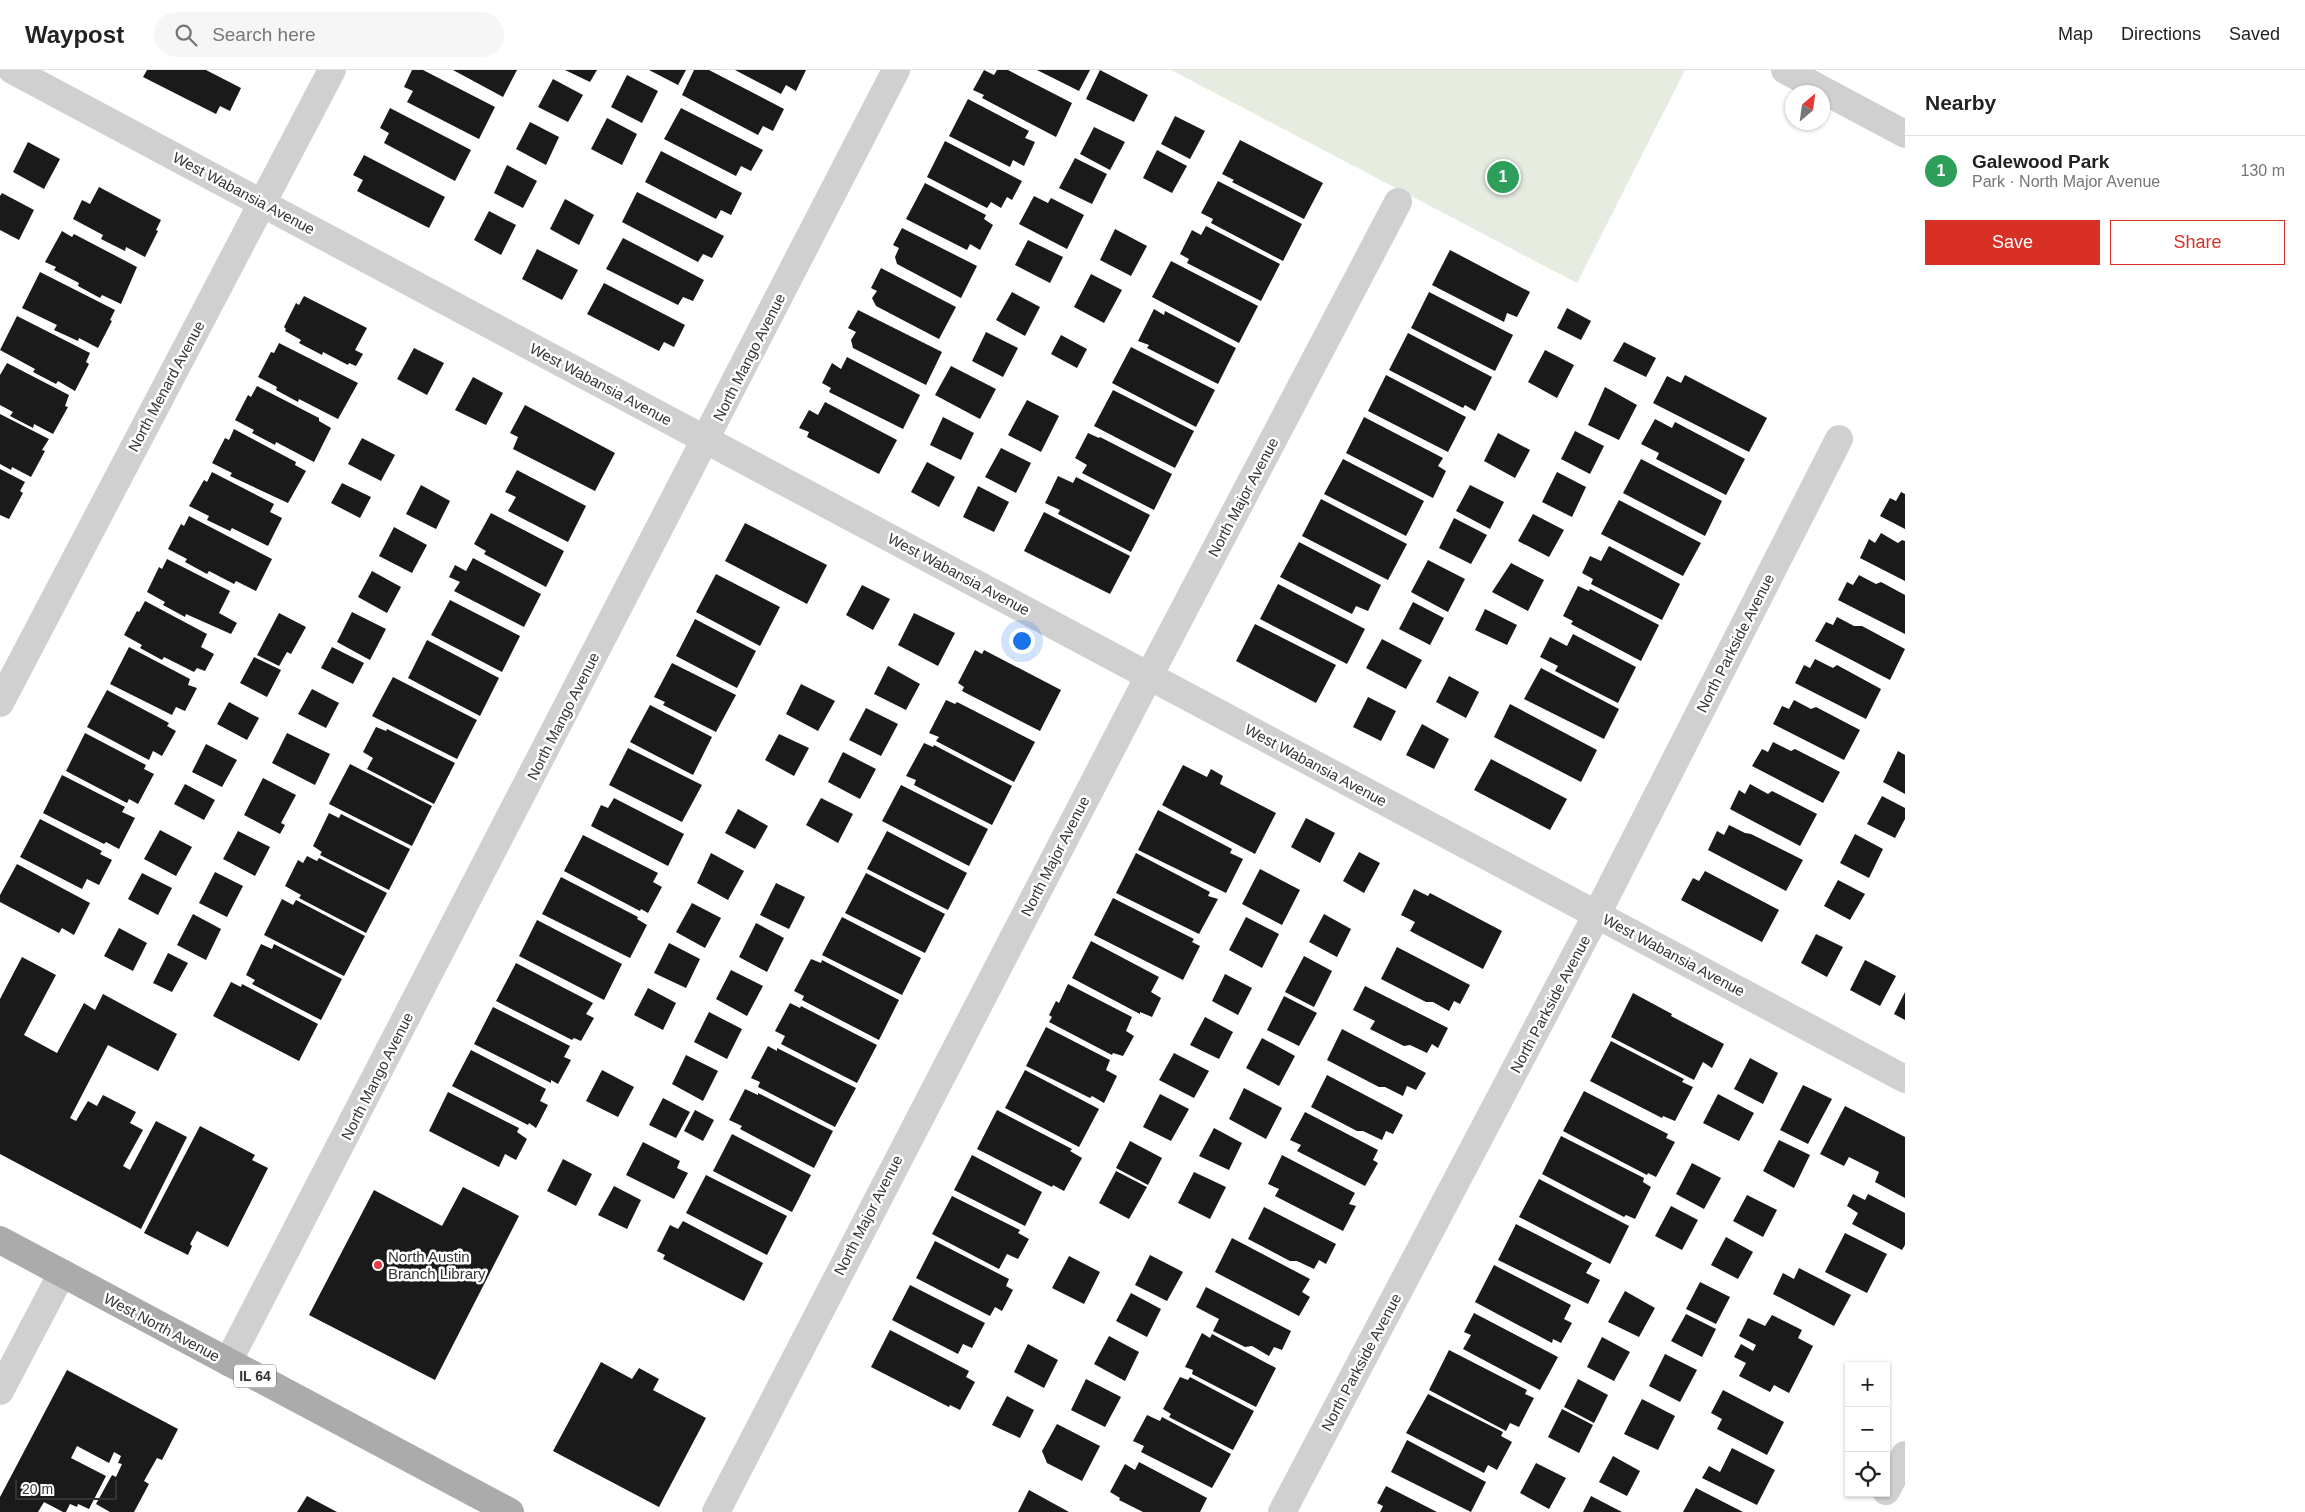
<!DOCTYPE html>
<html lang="en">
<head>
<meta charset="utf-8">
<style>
	body { margin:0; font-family:Arial,sans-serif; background:#f6f6f6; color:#222 }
	.controls { position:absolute; right:15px; bottom:15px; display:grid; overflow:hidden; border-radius:0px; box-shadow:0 1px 4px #0004 }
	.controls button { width:45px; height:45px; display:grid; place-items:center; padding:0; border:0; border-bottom:1px solid #e0e0e0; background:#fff; color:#222; font:25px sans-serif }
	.compass { position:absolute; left:1785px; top:15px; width:45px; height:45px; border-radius:50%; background:#fff; box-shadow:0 1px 4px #0004; rotate:29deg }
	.scale { position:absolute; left:15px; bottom:12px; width:102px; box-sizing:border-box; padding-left:5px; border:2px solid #333; border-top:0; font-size:14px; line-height:18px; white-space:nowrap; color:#333; -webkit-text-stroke:4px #fff; paint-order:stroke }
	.you { position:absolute; left:1021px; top:570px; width:18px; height:18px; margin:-12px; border:4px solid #fff; border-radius:50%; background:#1a73e8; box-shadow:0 0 0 8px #1a73e833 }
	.badge { display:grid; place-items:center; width:32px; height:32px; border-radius:50%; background:#d93025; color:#fff; font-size:16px; font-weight:700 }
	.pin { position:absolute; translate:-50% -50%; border:2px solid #fff; box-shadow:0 1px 5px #0006 }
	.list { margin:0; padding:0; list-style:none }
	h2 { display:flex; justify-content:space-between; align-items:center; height:65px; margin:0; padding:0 20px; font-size:21px }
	h2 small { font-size:16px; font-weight:400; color:#767676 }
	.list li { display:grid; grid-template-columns:32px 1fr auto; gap:15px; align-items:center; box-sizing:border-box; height:70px; padding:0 20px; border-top:1px solid #e0e0e0 }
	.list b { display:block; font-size:19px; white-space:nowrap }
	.list p { margin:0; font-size:16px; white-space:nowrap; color:#767676 }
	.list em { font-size:16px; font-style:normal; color:#767676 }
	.actions { display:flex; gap:10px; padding:15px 20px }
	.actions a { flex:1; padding:11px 0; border:1px solid #d93025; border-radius:0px; text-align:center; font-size:18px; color:#d93025 }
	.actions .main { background:#d93025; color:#fff }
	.icon { flex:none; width:28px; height:28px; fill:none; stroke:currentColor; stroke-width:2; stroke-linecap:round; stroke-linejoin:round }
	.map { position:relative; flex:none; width:1905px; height:1442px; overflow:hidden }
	header { display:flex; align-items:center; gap:30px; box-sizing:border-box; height:70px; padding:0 25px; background:#fff; border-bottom:1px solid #e0e0e0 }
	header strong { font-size:24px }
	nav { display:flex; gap:28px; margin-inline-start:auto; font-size:18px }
	.search { width:350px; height:45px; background:#f6f6f6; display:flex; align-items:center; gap:12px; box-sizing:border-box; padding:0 18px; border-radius:28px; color:#767676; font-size:19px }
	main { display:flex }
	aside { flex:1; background:#fff }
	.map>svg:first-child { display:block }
</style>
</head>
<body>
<header>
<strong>Waypost</strong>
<div class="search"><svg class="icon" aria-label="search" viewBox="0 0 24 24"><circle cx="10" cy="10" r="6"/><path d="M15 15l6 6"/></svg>Search here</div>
<nav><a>Map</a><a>Directions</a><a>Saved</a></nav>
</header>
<main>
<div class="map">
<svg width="1905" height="1442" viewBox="0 0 1905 1442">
	<rect width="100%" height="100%" fill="#fff"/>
	<path fill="#e6ecdf" d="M1171,0h514l-108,213z"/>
	<g fill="#1a1a1a">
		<path d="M147,0h59l35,18 -11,23 -10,-5 -4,8 -73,-37z"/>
		<path d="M412,0h11l72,37 -16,32 -72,-37 6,-11 -9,-4z"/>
		<path d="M453,0h64l-14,27z"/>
		<path d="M565,0h32l-7,12z"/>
		<path d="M649,0h37l-8,15z"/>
		<path d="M694,0h15l75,39 -11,22 -10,-5 -5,9 -76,-40z"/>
		<path d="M735,0h71l-10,21 -10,-6 -5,9z"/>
		<path d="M984,0l10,5 3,-5h11l64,33 -16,34 -74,-39 2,-3 -11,-5z"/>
		<path d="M1037,0h53l-11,21z"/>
		<path d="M1100,0l48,25 -14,27 -48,-23z"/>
		<path d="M627,5l31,16 -16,32 -31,-16z"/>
		<path d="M553,9l30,16 -15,27 -30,-15z"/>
		<path d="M968,29l61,32 -4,7 10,4 -11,24 -11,-6 -3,7 -61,-31z"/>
		<path d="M390,38l81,42 -16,31 -71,-38 5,-10 -9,-5z"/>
		<path d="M681,38l82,42 -12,21 -10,-5 -5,10 -72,-37z"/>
		<path d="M1175,46l30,15 -15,28 -29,-15z"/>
		<path d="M607,48l30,16 -15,31 -31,-16z"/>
		<path d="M530,52l29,15 -13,28 -30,-16z"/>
		<path d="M1094,57l31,15 -15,28 -30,-16z"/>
		<path d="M1240,70l83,43 -19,36 -72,-37 2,-2 -12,-6z"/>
		<path d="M945,71l77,40 -10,19 -5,-3 -6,11 -10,-6 -4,6 -60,-31z"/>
		<path d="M28,72l32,17 -16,30 -31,-17z"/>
		<path d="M1157,80l30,16 -15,27 -29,-15z"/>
		<path d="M661,81l81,42 -11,22 -10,-5 -5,9 -71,-37z"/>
		<path d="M364,85l81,42 -16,31 -72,-37 6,-11 -10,-5z"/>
		<path d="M1075,88l32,16 -15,30 -33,-16z"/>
		<path d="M507,95l30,16 -14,27 -29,-15z"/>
		<path d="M1218,111l84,43 -19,37 -72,-38 2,-4 -12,-6z"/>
		<path d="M925,113l61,32 -2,4 9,6 -13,25 -10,-6 -3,6 -61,-31z"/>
		<path d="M99,117l62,33 -5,10 2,1 -13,26 -19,-10 -1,4 -24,-12 2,-4 -30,-16 9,-19 8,4z"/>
		<path d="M637,122l87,44 -12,22 -9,-4 -5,8 -76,-40z"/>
		<path d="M2,123l32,17 -15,30 -19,-10v-34z"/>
		<path d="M1034,126l14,7 3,-5 33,17 -17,34 -48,-25z"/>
		<path d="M565,129l29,16 -15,30 -29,-16z"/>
		<path d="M489,141l27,14 -15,30 -27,-15z"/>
		<path d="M1206,156l74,38 -19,37 -74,-38 2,-4 -9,-5 12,-24 9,5z"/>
		<path d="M902,158l75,38 -16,32 -64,-34 -2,-7 4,-9 -6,-3z"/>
		<path d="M1115,159l32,17 -16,30 -31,-16z"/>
		<path d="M62,161l10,6 2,-3 63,33 -16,37 -19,-9 -2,3 -22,-12 1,-3 -25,-13 2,-3 -11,-5z"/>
		<path d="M623,168l81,42 -11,21 -10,-4 -5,8 -72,-36z"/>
		<path d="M1028,170l35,17 -13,26 -35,-18z"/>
		<path d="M537,179l41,21 -16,30 -40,-21z"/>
		<path d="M1450,180l80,42 -13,25 -10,-4 -3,9 -72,-37z"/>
		<path d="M1171,191l87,45 -19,37 -87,-46z"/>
		<path d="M881,198l75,39 -17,32 -63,-33 -4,-8 5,-7 -6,-3z"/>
		<path d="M40,202l75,38 -5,10 2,1 -14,27 -19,-10 -1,3 -24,-11 3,-5 -35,-17z"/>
		<path d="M1091,204l31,16 -18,33 -30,-16z"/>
		<path d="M604,213l81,42 -11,22 -10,-5 -5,9 -72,-37z"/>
		<path d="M1012,222l28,15 -15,29 -29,-16z"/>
		<path d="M1429,222l84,43 -18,36 -84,-43z"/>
		<path d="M304,226l63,32 -12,22 8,4 -7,12 -7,-3 -1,2 -25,-13 -1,3 -23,-12 2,-3 -16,-9 1,-2 -2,-2 12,-24 3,2z"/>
		<path d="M1567,238l24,13 -10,19 -24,-12z"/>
		<path d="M1154,239l10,6 1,-4 71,37 -18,36 -71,-36 2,-3 -11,-4z"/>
		<path d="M858,240l84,42 -16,33 -73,-37 -2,-8 5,-8 -8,-4z"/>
		<path d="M17,246l73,37 -4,9 3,2 -14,27 -17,-10 -2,3 -23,-12 2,-3 -35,-19z"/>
		<path d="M986,262l32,16 -15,29 -31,-16z"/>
		<path d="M1408,263l84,44 -17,34 -10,-6 -2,3 -74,-38z"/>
		<path d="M1061,265l26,14 -10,19 -26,-14z"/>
		<path d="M1624,272l32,16 -10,19 -33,-16z"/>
		<path d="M279,273l79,40 -20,36 -39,-20 -1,3 -22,-12 1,-3 -19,-10 13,-25 3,1z"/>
		<path d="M1131,277l84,43 -19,37 -84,-44z"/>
		<path d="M414,278l30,15 -17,32 -30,-16z"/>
		<path d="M1545,280l29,15 -17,33 -29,-16z"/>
		<path d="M847,287l73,38 -17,34 -74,-37 2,-4 -9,-5 10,-20 9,6z"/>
		<path d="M7,293l62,32 -4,11 3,1 -15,27 -19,-10 -1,4 -23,-12 3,-4 -13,-7v-30z"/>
		<path d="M951,296l45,23 -16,30 -45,-24z"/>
		<path d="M1386,305l80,42 -18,35 -80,-41z"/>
		<path d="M1685,305l82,43 -18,34 -96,-49 14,-27 14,7z"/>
		<path d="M473,307l30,16 -17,32 -31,-15z"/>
		<path d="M257,316l62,32v3l12,7 -17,34 -38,-20 -1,3 -23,-12 2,-3 -19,-10 13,-25 3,2z"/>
		<path d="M1605,317l32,18 -18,35 -31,-15z"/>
		<path d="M1113,320l81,41 -19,37 -81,-42z"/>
		<path d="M1027,330l32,16 -18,36 -33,-17z"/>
		<path d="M825,332l72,38 -18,34 -72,-37 2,-5 -10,-4 10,-18 9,5z"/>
		<path d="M525,335l90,48 -20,38 -82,-42 5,-12 -8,-4z"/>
		<path d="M0,344l49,25 -7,11 3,1 -14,26 -19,-10 -1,3 -11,-6z"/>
		<path d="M943,347l31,16 -13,27 -31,-15z"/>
		<path d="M1364,347l79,41 -5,8 8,5 -13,27 -87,-45z"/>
		<path d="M1655,349l17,9 3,-6 70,37 -19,36 -70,-36 3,-6 -18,-9z"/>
		<path d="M234,359l62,33 -1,3 11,6 -18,32 -58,-27 2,-3 -20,-10 13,-25 4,2z"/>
		<path d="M1575,361l29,15 -14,28 -29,-15z"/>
		<path d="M1088,363l11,5 1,-1 72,37 -18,36 -72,-37 5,-8 -12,-7z"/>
		<path d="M1498,363l32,17 -15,28 -31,-17z"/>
		<path d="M362,368l33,17 -14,26 -33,-17z"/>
		<path d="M1001,378l30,15 -15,30 -31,-16z"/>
		<path d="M1343,389l81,42 -18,35 -82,-42z"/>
		<path d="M1641,389l81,42 -17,35 -82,-43z"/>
		<path d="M927,392l28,15 -16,30 -28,-15z"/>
		<path d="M0,399l25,13 -5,9 3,2 -14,26 -9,-4z"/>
		<path d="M517,400l69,36 -18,36 -60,-31 8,-14 -11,-5z"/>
		<path d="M212,402l62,32 -4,8 12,6 -14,28 -36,-18 -2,3 -23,-11 2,-4 -20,-10 15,-26 3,2z"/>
		<path d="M1557,402l29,15 -14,30 -30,-15z"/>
		<path d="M1058,406l15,7 3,-6 74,38 -19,37 -73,-38 2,-4 -15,-7z"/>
		<path d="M342,413l29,14 -11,21 -29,-15z"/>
		<path d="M421,415l29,16 -14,28 -30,-15z"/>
		<path d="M1470,415l34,17 -14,27 -34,-18z"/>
		<path d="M978,416l31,16 -15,30 -31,-15z"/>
		<path d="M1901,422l4,2v35l-25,-13 10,-18 6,3z"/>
		<path d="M1321,429l86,45 -19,36 -86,-44z"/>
		<path d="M1619,430l82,43 -18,33 -82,-42z"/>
		<path d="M1044,442l86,44 -20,38 -86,-43z"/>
		<path d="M491,443l73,38 -18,36 -62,-33 2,-3 -12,-7z"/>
		<path d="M1533,444l31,16 -15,27 -31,-16z"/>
		<path d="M189,446l83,43 -16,32 -20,-10 -2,3 -25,-13 -2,3 -22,-12 2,-3 -19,-10 13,-25 3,2z"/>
		<path d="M1454,448l33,17 -16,29 -32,-16z"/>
		<path d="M745,453l82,42 -20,39 -82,-43z"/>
		<path d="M394,457l33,18 -15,28 -33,-17z"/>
		<path d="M1881,463l17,10 4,-3 3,1v40l-45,-23 9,-19 6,4z"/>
		<path d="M1299,472l82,43 -13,26 -12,-5 -4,8 -72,-37z"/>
		<path d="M1609,476l71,38 -18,36 -71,-36 2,-5 -11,-6 8,-17 11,5z"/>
		<path d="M473,488l68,36 -17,33 -70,-36 6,-9 -11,-5 6,-12 11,6z"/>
		<path d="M167,489l63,32 -11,22 18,10 -6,11 -45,-20 -1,3 -22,-12 2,-3 -18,-10 12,-25 3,2z"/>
		<path d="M1428,490l37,19 -17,33 -37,-20z"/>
		<path d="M1511,493l33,17 -16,31 -36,-19z"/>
		<path d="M372,501l29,16 -14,26 -29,-16z"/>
		<path d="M716,504l64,33 -20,39 -64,-34z"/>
		<path d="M1859,505l17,9 5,-2 24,13v39l-67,-34 9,-18 6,3z"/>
		<path d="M1278,514l87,45 -18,35 -87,-45z"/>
		<path d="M862,515l28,14 -17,31 -27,-15z"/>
		<path d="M1578,516l11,5 1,-2 69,36 -18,36 -70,-37 2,-3 -10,-5z"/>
		<path d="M450,530l70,36 -18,36 -71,-37z"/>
		<path d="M145,531l62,33 -6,13 13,7 -9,17 -8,-3 -3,4 -30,-15 -2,3 -22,-12 2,-3 -18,-10 13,-24 2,1z"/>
		<path d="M1413,532l31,16 -14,27 -31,-16z"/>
		<path d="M1485,539l32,16 -10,20 -32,-15z"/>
		<path d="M352,542l34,17 -16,31 -33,-18z"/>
		<path d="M279,543l27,14 -15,27 -4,-2 -8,14 -22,-11z"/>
		<path d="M914,543l41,20 -17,33 -40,-21z"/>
		<path d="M1837,547l17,9h8l43,23 -15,31 -75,-39 11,-19 7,3z"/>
		<path d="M695,549l61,32 -19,37 -61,-32z"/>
		<path d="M1255,554l81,41 -20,38 -80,-42z"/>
		<path d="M1573,564l63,33 -18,36 -63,-32 3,-5 -18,-9 10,-20 17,9z"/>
		<path d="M1382,569l40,21 -16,29 -40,-21z"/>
		<path d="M427,570l72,38 -19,38 -72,-38z"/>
		<path d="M129,577l61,32 -2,6 9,3 -12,23 -9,-4 -4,8 -62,-31z"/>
		<path d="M332,577l32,16 -11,21 -32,-16z"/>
		<path d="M975,580l7,4 2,-4 77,40 -21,41 -78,-40 2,-4 -6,-4z"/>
		<path d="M254,587l27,13 -14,27 -27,-14z"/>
		<path d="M1815,589l18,9 4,-3 44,24 -15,30 -71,-36 9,-18 6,3z"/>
		<path d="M672,593l64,32 -20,37 -53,-27 2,-3 -11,-5z"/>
		<path d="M888,596l32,18 -14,26 -32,-16z"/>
		<path d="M1541,598l78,41 -15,30 -80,-40z"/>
		<path d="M1449,606l30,16 -13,26 -30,-16z"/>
		<path d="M393,607l84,43 -20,39 -85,-43z"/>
		<path d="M801,614l34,17 -17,30 -32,-17z"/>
		<path d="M312,619l27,14 -13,25 -28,-14z"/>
		<path d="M107,620l62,33 -2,3 9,5 -14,25 -9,-5 -4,9 -62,-33z"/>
		<path d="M1368,627l28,14 -15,30 -28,-14z"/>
		<path d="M946,630l9,4 2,-2 78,40 -21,40 -78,-41 3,-4 -10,-4z"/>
		<path d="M1794,630l17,9 5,-2 44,23 -16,30 -71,-36 9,-18 7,3z"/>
		<path d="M229,632l30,16 -12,22 -30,-16z"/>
		<path d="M1510,634l87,46 -16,32 -87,-45z"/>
		<path d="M650,635l62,32 -19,38 -63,-33z"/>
		<path d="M866,638l32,16 -17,32 -32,-16z"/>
		<path d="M1422,654l27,15 -15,30 -28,-14z"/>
		<path d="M376,657l10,4 1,-2 68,34 -21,41 -67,-35 6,-11 -10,-6z"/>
		<path d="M85,663l61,32 -2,4 10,5 -16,30 -9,-5 -2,4 -61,-32z"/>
		<path d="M287,663l43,21 -15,31 -43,-22z"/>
		<path d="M779,664l30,14 -15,28 -29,-16z"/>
		<path d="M1773,672l18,9 4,-2 45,23 -17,31 -71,-37 10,-17 6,3z"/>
		<path d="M924,673l9,4 1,-2 78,41 -20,39 -78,-40 2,-5 -10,-4z"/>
		<path d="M206,674l31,16 -15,27 -30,-15z"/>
		<path d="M628,678l74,37 -20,37 -73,-37z"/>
		<path d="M1898,681l7,4v39l-22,-12z"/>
		<path d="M843,682l33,17 -16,30 -32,-17z"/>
		<path d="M1491,689l76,40 -17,31 -76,-40z"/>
		<path d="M350,694l82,42 -20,40 -83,-42z"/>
		<path d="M1183,695l24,12 4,-8 12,7 -3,8 56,29 -21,41 -93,-49z"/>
		<path d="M62,705l63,32 -3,5 13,6 -16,31 -13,-7 -2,2 -61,-31z"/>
		<path d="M263,708l33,17 -15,28 4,2 -5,9 -36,-19z"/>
		<path d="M185,714l30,16 -11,20 -30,-16z"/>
		<path d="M1750,714l18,10 4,-3 45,23 -17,32 -70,-37 9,-19 6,4z"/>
		<path d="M901,715l87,44 -19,37 -87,-45z"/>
		<path d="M1882,726l23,12v11l-10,19 -28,-14z"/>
		<path d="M614,728l70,36 -16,32 -77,-40 10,-21 7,3z"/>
		<path d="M821,728l32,16 -15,29 -32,-18z"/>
		<path d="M738,739l30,17 -13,23 -30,-16z"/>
		<path d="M1158,740l74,39 -2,4 13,6 -17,34 -88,-43z"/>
		<path d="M329,743l10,5 2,-4 69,35 -21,41 -69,-35 2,-3 -9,-6z"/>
		<path d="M1306,748l29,15 -15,30 -29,-16z"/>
		<path d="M40,749l62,32 -2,3 12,6 -13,25 -12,-6 -5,10 -62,-32z"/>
		<path d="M1729,755l16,8 6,1 52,26 -17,31 -78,-41 9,-19 7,4z"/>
		<path d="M160,760l32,17 -16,29 -32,-17z"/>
		<path d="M238,761l32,16 -15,29 -32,-17z"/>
		<path d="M887,761l80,42 -19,37 -81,-41z"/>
		<path d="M1855,764l28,15 -14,29 -29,-15z"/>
		<path d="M583,765l75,38 -5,9 9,5 -14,26 -7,-4 -1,2 -76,-40z"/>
		<path d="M1359,782l21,11 -16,30 -21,-12z"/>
		<path d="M711,783l33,18 -16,29 -31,-17z"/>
		<path d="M1136,783l74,39 -2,4 10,3 -19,35 -83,-41z"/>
		<path d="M307,786l10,5 2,-3 68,35 -21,40 -67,-35 2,-3 -16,-9 13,-26 5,3z"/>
		<path d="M17,794l73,39 -16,32 -12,-7 -3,5 -59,-31v-7z"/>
		<path d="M1260,799l40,21 -18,35 -40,-21z"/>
		<path d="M1705,801l74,39 -17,32 -81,-42 12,-22 6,3z"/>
		<path d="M215,802l28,14 -16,31 -28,-14z"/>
		<path d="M142,803l30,15 -14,27 -30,-16z"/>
		<path d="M866,803l79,41 -20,39 -80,-40z"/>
		<path d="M561,807l77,40 -1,2 10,6 -17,33 -88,-44z"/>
		<path d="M1838,810l27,14 -15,26 -26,-14z"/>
		<path d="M776,813l29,14 -16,32 -29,-14z"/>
		<path d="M1414,819l14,7 2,-3 72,38 -19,38 -73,-38 5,-9 -14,-7z"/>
		<path d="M1113,828l81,41 -2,3 8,4 -17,34 -89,-45z"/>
		<path d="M282,829l11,6 3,-5 69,36 -21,40 -80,-41z"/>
		<path d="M692,833l29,15 -16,30 -29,-16z"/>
		<path d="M193,844l28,15 -15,31 -29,-15z"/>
		<path d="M1324,844l27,15 -14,28 -28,-15z"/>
		<path d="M842,847l79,41 -19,37 -80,-40z"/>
		<path d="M1246,847l33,17 -17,34 -33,-18z"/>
		<path d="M537,850l85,44 -18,36 -85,-44z"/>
		<path d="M756,853l28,15 -17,34 -28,-15z"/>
		<path d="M119,858l28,15 -14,28 -29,-15z"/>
		<path d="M1816,864l27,13 -16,30 -26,-14z"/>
		<path d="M1091,871l68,36 -8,15 10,6 -9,19 -12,-5v2l-68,-36z"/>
		<path d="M669,873l31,16 -14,29 -32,-15z"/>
		<path d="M261,874l11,5 2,-5 68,35 -21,41 -69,-36 3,-4 -9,-5z"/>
		<path d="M1397,877l73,38 -10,19 -6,-3 -5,10 -16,-9h-7l-45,-23z"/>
		<path d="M168,883l20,10 -16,29 -19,-9z"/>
		<path d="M1304,886l28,15 -18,36 -29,-15z"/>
		<path d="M22,887l34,18 -32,60 33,18 27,-50 11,7 8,-16 74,40 -19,37 -50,-26 -38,73 6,3 12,-20 9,5 6,-11 33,17 -6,11 13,7 -20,36 7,4 26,-49 31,16 -46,92 -141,-75v-155z"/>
		<path d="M811,889l10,4 1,-3 77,40 -20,40 -77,-40 2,-4 -10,-5z"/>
		<path d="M1865,890l31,16 -16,30 -30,-16z"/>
		<path d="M516,893l77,40 -7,11 8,4 -13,23 -7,-3 -2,2 -76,-39z"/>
		<path d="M731,900l32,16 -16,30 -31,-17z"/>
		<path d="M1225,904l27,14 -14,27 -26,-14z"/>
		<path d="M231,912l10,5 1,-3 76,40 -19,37 -86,-45z"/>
		<path d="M1068,914l64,33 -6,14 8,5 -11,20 -10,-3 -1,2 -63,-33 3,-5 -3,-2 7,-14 3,2z"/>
		<path d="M1365,916l83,42 -10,20 -6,-4 -5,9 -17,-8 -6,1 -34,-17 5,-8 -22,-11z"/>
		<path d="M648,918l28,15 -13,27 -29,-15z"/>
		<path d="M1905,922v28l-11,-6z"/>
		<path d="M1633,923l39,21 -1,2 53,28 -12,24 -9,-6 -9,18 -83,-43z"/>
		<path d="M1284,926l33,17 -18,33 -32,-16z"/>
		<path d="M790,933l10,5 1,-2 76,39 -20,38 -76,-39 4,-8 -10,-5z"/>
		<path d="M493,937l77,39 -6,11 7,3 -13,24 -7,-4v3l-77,-39z"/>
		<path d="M709,942l33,17 -15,30 -33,-17z"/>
		<path d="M1205,947l28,15 -14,27 -29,-14z"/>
		<path d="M1046,957l64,33 -4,10 11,6 -13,27 -12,-7 -2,2 -64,-32z"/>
		<path d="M1342,959l84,44 -10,17 -9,-4 -4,10 -18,-9h-6l-52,-27z"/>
		<path d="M1262,968l33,18 -16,30 -33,-18z"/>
		<path d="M1611,971l73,38 -2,3 11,5 -18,34 -12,-5 -1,2 -72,-37z"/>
		<path d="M768,976l9,5v-3l79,40 -21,39 -77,-40 2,-5 -9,-4z"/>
		<path d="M471,980l75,39 -6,12 8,4 -12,23 -7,-5 -1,2 -76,-39z"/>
		<path d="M1174,983l35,18 -15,27 -35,-18z"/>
		<path d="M686,985l32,16 -15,30 -31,-17z"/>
		<path d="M1750,988l28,15 -15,31 -29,-15z"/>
		<path d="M602,1000l32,17 -16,30 -32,-16z"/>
		<path d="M1025,1000l74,39 -20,38 -74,-39z"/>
		<path d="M1327,1005l76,40 -10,19 -7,-3 -4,9 -19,-9h-6l-46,-24z"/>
		<path d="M1803,1015l29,14 -24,45 -28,-14z"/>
		<path d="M1244,1018l38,20 -16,31 -37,-20z"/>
		<path d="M745,1019l13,6v-2l75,38 -19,37 -74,-39 2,-3 -13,-6z"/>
		<path d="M1584,1021l84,43 -2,4 9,4 -19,35 -8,-4 -1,2 -84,-44z"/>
		<path d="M448,1022l71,36 -2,4 10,7 -11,21 -11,-6 -6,13 -70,-36z"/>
		<path d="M1160,1024l29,15 -18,32 -28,-14z"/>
		<path d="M1718,1024l36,19 -15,28 -36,-18z"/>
		<path d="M663,1028l27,14 -14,26 -27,-13z"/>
		<path d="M1845,1036l60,31v61l-30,-16 4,-10 -30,-15 -5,9 -24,-12z"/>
		<path d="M695,1040l19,10 -11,21 -19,-10z"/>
		<path d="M997,1040l75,39 -2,2 12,7 -18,33 -11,-6 -1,2 -75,-38z"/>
		<path d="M1305,1042l73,38 -5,10 5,3 -13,23 -68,-35 4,-6 -11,-5z"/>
		<path d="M200,1056l55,29 -3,5 16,8 -40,79 -31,-16 -7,13 2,2 -4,9 -44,-22z"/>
		<path d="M1214,1058l28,15 -13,27 -30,-14z"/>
		<path d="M732,1064l79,41 -19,37 -79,-41z"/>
		<path d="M1561,1066l83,42 -1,4 8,5 -16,32 -9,-4 -2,2 -82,-43z"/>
		<path d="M1779,1070l31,15 -16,33 -31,-17z"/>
		<path d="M1130,1071l32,17 -14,27 -32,-17z"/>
		<path d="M643,1072l37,19 -3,7 11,5 -14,26 -48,-24z"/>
		<path d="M972,1085l70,37 -17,34 -71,-36z"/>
		<path d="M1282,1085l73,38 -6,11 7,2 -13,25 -68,-35 4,-7 -11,-5z"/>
		<path d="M563,1089l29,15 -16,32 -29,-15z"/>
		<path d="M1692,1093l29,15 -17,31 -28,-15z"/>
		<path d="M1116,1101l31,16 -18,32 -30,-16z"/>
		<path d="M1194,1102l32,15 -16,32 -32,-16z"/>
		<path d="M706,1105l81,41 -20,39 -81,-42z"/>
		<path d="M1539,1109l90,47 -19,38 -91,-47z"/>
		<path d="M614,1116l27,14 -14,29 -29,-14z"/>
		<path d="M463,1117l56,29 -84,164 -126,-65 65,-125 68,36z"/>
		<path d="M1853,1124l12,6 3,-6 37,19v32l-3,5 -50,-26 6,-11 -11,-7z"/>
		<path d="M1747,1125l30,15 -14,27 -30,-16z"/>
		<path d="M952,1126l68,34 -2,3 11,6 -11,20 -11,-5 -8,15 -67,-35z"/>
		<path d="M1671,1136l27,14 -16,30 -27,-14z"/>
		<path d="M1264,1137l72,37 -10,20 -7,-4 -5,9 -17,-8h-7l-42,-22z"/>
		<path d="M683,1151l80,42 -19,38 -81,-42 2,-4 -8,-4 13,-26 8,4z"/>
		<path d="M1516,1154l76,39 -6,10 14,7 -12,24 -90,-44z"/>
		<path d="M1845,1163l42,21 -20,39 -42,-21z"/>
		<path d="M1726,1167l27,15 -15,27 -27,-14z"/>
		<path d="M1232,1168l78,41 -8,13 8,5 -11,19 -84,-44z"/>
		<path d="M935,1171l74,38 -3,7 7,4 -11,21 -7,-4 -5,9 -74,-38z"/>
		<path d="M1150,1185l33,17 -16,29 -32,-16z"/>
		<path d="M1069,1186l31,16 -16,32 -32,-16z"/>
		<path d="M1494,1195l77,40 -7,14 8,4 -11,20 -8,-4 -1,4 -77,-41z"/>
		<path d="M1799,1198l52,27 -17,31 -61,-32 10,-21 11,6z"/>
		<path d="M1700,1212l30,15 -14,27 -30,-15z"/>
		<path d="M910,1215l75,38 -13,25 -9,-4 -5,10 -66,-34z"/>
		<path d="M1206,1217l85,44 -9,19 -8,-3 -5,9 -17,-10 -7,1 -32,-16 6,-12 -23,-12z"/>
		<path d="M1625,1221l30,17 -16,29 -31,-15z"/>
		<path d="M1131,1223l30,16 -14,28 -31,-16z"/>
		<path d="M1474,1243l84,44 -18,33 -77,-41 8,-14 -7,-3z"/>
		<path d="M1686,1244l30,15 -14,28 -31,-16z"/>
		<path d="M1772,1245l30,15 -4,8 15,8 -24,47 -15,-8 -4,7 -31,-16 7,-13 -12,-6 7,-13 12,7 3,-6 -17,-9 9,-18 17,8z"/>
		<path d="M890,1260l79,41 -3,6 9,5 -15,28 -10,-5 -1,2 -78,-40z"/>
		<path d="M1202,1263l8,5 2,-4 64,34 -20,39 -64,-33 1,-4 -8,-3z"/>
		<path d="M1109,1266l30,16 -14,29 -31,-17z"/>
		<path d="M1602,1267l28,15 -16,29 -27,-14z"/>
		<path d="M1028,1274l30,16 -14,28 -30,-16z"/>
		<path d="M1449,1280l78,40 -2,4 9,4 -15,29 -9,-4 -4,8 -77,-41z"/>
		<path d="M1665,1284l32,16 -17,32 -31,-16z"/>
		<path d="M601,1292l31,17 7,-11 20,11 -6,11 53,28 -47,89 -106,-56z"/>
		<path d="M67,1300l111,59 -16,31 -5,-2 -13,23 5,3 -15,28h-24l-14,-8 16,-29 4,2 6,-13 -4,-1 3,-7 -7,-4 -5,11 -32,-17 -6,12 35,18 -17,33 -11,-5 -1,3 -7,-3 -4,8h-3l-19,-10 -6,10h-38v-15z"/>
		<path d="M1180,1307l8,3 2,-3 64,34 -21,39 -64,-33 2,-3 -8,-5z"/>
		<path d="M1086,1309l35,18 -16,30 -34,-17z"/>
		<path d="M1578,1309l30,16 -14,28 -30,-16z"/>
		<path d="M1723,1320l61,32 -17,33 -50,-26 5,-10 -11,-6z"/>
		<path d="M1428,1324l75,38 -2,4 11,6 -15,28 -9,-5 -4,8 -78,-40z"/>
		<path d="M1007,1326l27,14 -14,28 -28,-13z"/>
		<path d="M1642,1329l33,17 -17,34 -34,-16z"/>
		<path d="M1562,1339l31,16 -14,28 -31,-16z"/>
		<path d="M1147,1345l13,6 2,-4 69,37 -19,34 -71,-36 3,-6 -11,-5z"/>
		<path d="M1057,1354l43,22 -18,35 -35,-18 -5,-12z"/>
		<path d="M1407,1370l79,42 -15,30 -80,-40z"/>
		<path d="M1732,1378l43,22 -18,35 -55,-27 7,-12 11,6z"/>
		<path d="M1613,1386l27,15 -13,25 -28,-14z"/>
		<path d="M1139,1392l68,36 -7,14h-57l-24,-12 1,-2 -10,-6 15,-28 10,6z"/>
		<path d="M1536,1393l30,15 -17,31 -29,-16z"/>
		<path d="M1386,1416l51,26h-57l3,-6 -6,-3z"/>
		<path d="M1696,1418l47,24h-60z"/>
		<path d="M1029,1420l40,22h-51z"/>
		<path d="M307,1426l30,16h-40z"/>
		<path d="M1591,1426l31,16h-39z"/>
	</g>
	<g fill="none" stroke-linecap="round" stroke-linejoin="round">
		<g stroke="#d0d0d0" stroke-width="28">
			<path d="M12,0l1893,1009"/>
			<path d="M1785,0l120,64"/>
			<path d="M0,633l332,-633"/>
			<path d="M228,1292l668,-1292"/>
			<path d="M0,1321l62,-118"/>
			<path d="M1886,1421l19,-36"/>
			<path d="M716,1442l433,-836 249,-474"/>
			<path d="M1282,1442l315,-598 242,-475"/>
		</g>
		<path stroke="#ababab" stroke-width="28" d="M0,1170l510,272"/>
	</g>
	<circle fill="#e63946" stroke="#fff" stroke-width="2" cx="378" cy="1195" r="5"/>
	<g text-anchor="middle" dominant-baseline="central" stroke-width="5" stroke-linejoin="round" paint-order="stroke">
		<rect fill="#fff" stroke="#707070" stroke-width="1" x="234" y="1294.5" width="42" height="23" rx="4"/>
		<g font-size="14" font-weight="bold" fill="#333">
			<text x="255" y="1306">IL 64</text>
		</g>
		<g font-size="15" fill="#333" stroke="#fff">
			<text transform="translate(244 123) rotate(28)">West Wabansia Avenue</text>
			<text transform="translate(749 287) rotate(-63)">North Mango Avenue</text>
			<text transform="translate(601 314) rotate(28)">West Wabansia Avenue</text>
			<text transform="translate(166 316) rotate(-62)">North Menard Avenue</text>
			<text transform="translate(1243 427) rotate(-62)">North Major Avenue</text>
			<text transform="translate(959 504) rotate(28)">West Wabansia Avenue</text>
			<text transform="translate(1735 573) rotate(-63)">North Parkside Avenue</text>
			<text transform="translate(563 646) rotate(-63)">North Mango Avenue</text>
			<text transform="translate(1316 695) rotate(28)">West Wabansia Avenue</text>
			<text transform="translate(1055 786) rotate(-63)">North Major Avenue</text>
			<text transform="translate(1674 885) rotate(28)">West Wabansia Avenue</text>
			<text transform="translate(1550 934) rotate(-62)">North Parkside Avenue</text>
			<text transform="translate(377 1006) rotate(-63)">North Mango Avenue</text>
			<text transform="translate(868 1145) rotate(-63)">North Major Avenue</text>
			<text transform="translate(162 1257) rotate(28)">West North Avenue</text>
			<text transform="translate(1361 1292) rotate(-62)">North Parkside Avenue</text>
		</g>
		<g font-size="15" fill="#333" stroke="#fff" text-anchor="start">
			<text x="388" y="1186">North Austin<tspan x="388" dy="17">Branch Library</tspan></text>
		</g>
	</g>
</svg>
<div class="controls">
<button>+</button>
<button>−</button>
<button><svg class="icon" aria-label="locate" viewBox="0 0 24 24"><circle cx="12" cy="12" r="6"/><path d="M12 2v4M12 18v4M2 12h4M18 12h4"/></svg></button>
</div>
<svg class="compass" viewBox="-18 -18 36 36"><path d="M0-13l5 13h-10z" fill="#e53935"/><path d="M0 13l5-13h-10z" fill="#767676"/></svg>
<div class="scale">20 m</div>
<div class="you"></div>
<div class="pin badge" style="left:1503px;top:107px;background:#2e9e5b">1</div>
</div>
<aside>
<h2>Nearby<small></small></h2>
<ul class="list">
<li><span class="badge" style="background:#2e9e5b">1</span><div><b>Galewood Park</b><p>Park · North Major Avenue</p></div><em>130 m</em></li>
</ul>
<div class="actions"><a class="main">Save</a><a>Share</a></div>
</aside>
</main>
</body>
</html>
